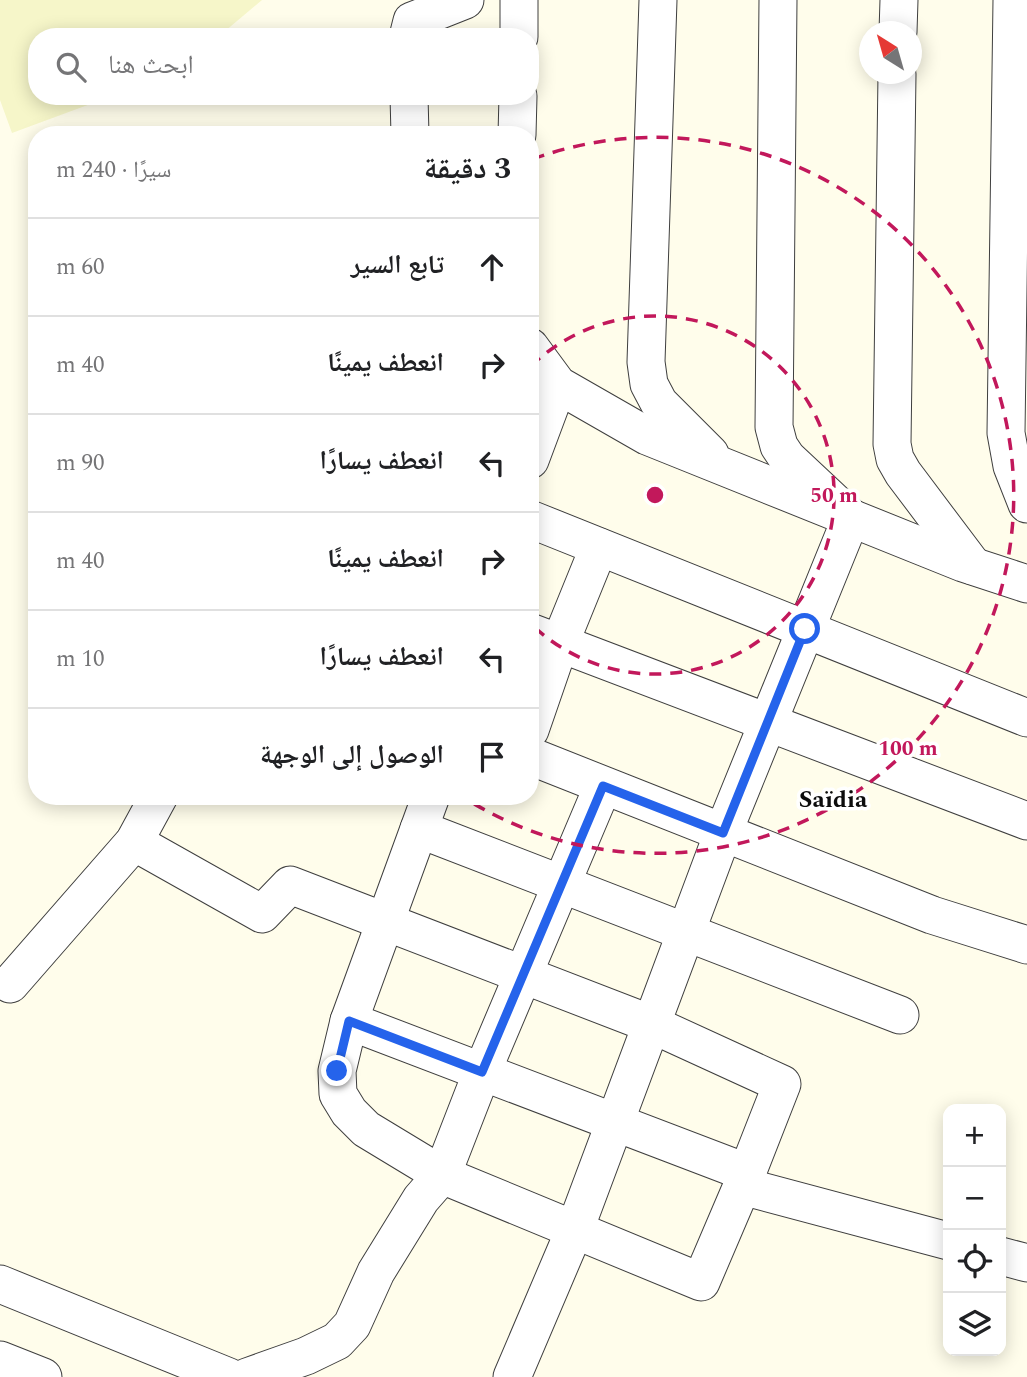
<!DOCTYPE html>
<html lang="ar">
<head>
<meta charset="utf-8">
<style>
	body { margin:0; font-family:Spectral,"Noto Naskh Arabic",serif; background:#f6f6f6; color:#202124; direction:rtl }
	.controls { position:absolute; right:21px; bottom:21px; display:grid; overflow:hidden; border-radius:14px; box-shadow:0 4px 18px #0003 }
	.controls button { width:63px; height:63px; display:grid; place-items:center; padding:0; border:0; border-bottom:2px solid #e0e0e0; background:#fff; color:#202124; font:35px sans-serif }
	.compass { position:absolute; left:859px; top:21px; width:63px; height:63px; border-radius:50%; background:#fff; box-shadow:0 4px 18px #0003; rotate:323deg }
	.stop { position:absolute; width:21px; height:21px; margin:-16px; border:5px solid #2563eb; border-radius:50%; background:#fff }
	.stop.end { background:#2563eb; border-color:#fff; box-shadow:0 2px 7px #0008 }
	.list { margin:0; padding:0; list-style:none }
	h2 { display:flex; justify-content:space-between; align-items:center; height:91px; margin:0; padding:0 28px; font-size:30px }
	h2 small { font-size:23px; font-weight:400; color:#757577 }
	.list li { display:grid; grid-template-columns:46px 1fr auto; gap:21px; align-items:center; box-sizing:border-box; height:98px; padding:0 28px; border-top:2px solid #e0e0e0 }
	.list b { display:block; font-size:26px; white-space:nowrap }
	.list em { font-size:23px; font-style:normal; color:#757577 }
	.icon { flex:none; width:38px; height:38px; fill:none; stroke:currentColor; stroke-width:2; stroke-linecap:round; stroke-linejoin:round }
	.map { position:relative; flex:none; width:1027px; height:1377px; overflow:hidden; direction:ltr }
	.search { position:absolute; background:#fff; box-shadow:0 4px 18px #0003; left:28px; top:28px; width:511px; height:77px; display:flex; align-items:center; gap:18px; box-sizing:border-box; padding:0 24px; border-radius:28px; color:#757577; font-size:26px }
	.panel { position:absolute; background:#fff; box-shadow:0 4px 18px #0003; left:28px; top:126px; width:511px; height:679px; border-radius:28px; direction:rtl }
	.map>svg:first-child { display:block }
</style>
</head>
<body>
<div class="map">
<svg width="1027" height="1377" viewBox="0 0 1027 1377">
	<rect width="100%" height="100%" fill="#fffdeb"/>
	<path fill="#f6f6c9" d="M0,0h262l-44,37h-181v59h75l-100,37 -12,-33z"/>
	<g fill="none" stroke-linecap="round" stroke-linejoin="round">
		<g stroke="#3f3f3f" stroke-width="39">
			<g id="minor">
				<path d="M658,0l-12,362 3,22 10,19 51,51"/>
				<path d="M1012,0l-6,433 6,33 15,38"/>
				<path d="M898,32l1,-32"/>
				<path d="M408,37l4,-16 53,-21"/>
				<path d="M519,37v-37"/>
				<path d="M897,74l-5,370 3,15 8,14 70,93"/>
				<path d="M409,96l1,39"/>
				<path d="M517,135l1,-39"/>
				<path d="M530,347l28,38 89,51 316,127 64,21"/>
				<path d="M530,460l28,-75 -23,-8"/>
				<path d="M530,519l497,199"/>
				<path d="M530,632l497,189"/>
				<path d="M530,730l30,-87 39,-96"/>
				<path d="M530,756l402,159 95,30"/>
				<path d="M431,796l-82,225 -12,50 1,23 11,18 17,17 76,46 259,107 41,-96 206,55"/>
				<path d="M419,829l481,186"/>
				<path d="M134,842l128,72 28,-29 361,139 131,60 -40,102"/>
				<path d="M10,984l124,-142 25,-46"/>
				<path d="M349,1021l399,152"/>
				<path d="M1001,1256l26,7"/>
				<path d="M0,1284l229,93"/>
				<path d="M0,1360l43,17"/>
				<path d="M247,1377l59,-21 31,-15 15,-16 24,-53 45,-73 21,-24 40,-103 121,-286"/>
				<path d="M512,1377l63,-148 148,-396 128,-315 -64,-60 -8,-12 -5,-19 4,-427"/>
			</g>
		</g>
		<use href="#minor" stroke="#fff" stroke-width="37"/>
	</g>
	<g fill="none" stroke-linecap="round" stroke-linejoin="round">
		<path stroke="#2563eb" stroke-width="9" d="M337,1071l12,-50 133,51 121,-286 120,47 82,-204"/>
	</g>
	<g fill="none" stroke="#c2185b" stroke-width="3.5" stroke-dasharray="12 9">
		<path d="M531 366A179 179 0 1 1 531 624"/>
		<path d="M533 159A358 358 0 1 1 463 797"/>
	</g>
	<g text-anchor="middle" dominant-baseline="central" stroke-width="7" stroke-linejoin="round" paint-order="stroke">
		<g font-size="24" font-weight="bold" fill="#0c0c0c" stroke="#fff">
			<text x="833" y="800">Saïdia</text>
		</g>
	</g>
	<circle cx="655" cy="495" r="10" fill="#c2185b" stroke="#fff" stroke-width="3.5"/>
	<g font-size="21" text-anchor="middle" font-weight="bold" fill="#c2185b" stroke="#fff" stroke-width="7" stroke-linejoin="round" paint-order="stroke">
		<text x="834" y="502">50 m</text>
		<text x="908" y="755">100 m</text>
	</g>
</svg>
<div class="controls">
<button>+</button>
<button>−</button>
<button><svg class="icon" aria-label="locate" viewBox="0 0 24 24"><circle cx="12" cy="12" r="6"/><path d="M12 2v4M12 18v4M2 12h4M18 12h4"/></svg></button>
<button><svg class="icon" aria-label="layers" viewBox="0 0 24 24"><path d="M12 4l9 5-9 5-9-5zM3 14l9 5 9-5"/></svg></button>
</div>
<svg class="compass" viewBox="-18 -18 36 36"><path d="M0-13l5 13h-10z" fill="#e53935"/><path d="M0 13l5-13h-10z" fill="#757577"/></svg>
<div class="stop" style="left:805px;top:629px"></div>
<div class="stop end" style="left:337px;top:1071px"></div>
<div class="search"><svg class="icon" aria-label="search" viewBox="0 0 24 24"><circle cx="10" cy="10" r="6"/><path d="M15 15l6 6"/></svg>ابحث هنا</div>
<section class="panel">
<h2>3 دقيقة<small>سيرًا · 240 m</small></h2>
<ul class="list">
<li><svg class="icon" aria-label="ahead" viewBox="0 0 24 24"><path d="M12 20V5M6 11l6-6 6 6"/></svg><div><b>تابع السير</b></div><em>60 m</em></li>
<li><svg class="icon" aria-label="right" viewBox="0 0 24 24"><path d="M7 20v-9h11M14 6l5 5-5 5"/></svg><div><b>انعطف يمينًا</b></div><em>40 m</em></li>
<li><svg class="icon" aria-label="left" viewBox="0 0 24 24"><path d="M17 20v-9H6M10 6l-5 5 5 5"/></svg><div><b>انعطف يسارًا</b></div><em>90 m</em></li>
<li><svg class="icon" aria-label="right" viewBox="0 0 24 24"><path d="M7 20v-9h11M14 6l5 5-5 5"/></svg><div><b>انعطف يمينًا</b></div><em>40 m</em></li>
<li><svg class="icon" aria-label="left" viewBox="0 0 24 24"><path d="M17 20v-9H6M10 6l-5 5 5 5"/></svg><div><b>انعطف يسارًا</b></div><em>10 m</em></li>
<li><svg class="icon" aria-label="arrive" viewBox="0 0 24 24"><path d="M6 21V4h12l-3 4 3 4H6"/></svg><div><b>الوصول إلى الوجهة</b></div></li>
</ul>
</section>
</div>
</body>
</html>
